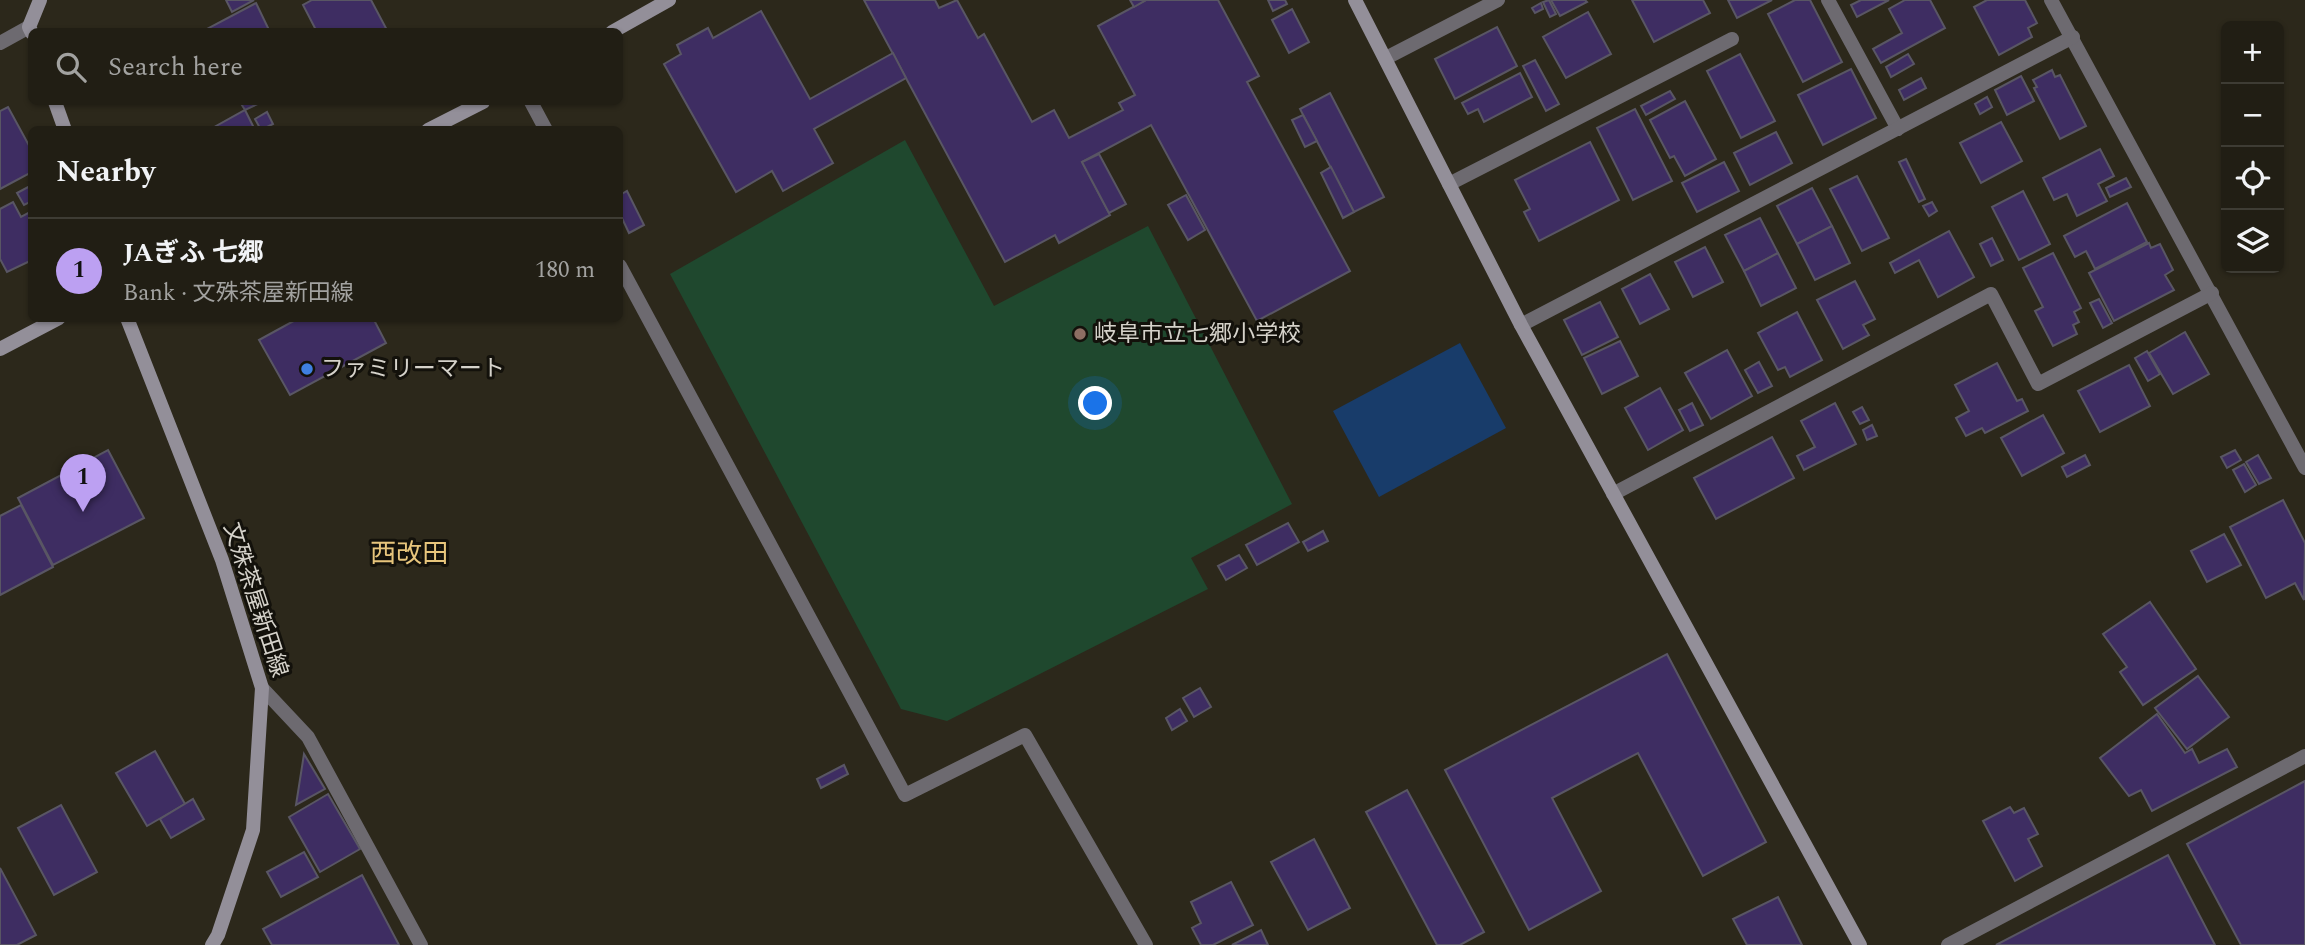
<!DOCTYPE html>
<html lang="en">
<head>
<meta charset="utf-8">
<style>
	body { margin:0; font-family:Spectral,"Noto Sans JP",serif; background:#29271d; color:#f1f3f6 }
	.controls { position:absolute; right:21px; top:21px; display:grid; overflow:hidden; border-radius:10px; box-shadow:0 2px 5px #0004 }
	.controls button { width:63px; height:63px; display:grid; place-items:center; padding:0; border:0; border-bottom:2px solid #3e3c34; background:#211e14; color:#f1f3f6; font:35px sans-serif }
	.you { position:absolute; left:1096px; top:404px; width:24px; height:24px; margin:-18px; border:5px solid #fff; border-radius:50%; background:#1a73e8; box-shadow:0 0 0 10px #1a73e833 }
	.badge { display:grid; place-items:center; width:46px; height:46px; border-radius:50%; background:#bca0f2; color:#111; font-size:23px; font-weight:700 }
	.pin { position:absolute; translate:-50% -58px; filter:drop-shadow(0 2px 4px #0008) }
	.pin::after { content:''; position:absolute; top:37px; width:24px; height:21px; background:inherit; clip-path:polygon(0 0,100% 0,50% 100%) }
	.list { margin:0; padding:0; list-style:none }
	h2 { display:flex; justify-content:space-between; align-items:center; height:91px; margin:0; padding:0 28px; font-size:30px }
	h2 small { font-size:23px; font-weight:400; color:#a2a2a0 }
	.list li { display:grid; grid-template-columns:46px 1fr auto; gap:21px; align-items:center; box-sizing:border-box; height:105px; padding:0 28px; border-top:2px solid #3e3c34 }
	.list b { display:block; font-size:26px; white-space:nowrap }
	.list p { margin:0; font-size:23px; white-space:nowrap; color:#a2a2a0 }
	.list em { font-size:23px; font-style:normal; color:#a2a2a0 }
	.icon { flex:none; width:38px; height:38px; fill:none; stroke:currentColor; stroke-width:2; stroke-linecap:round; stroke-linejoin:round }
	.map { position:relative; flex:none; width:2305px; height:945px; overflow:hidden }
	.search { position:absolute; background:#211e14; box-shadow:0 2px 5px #0004; left:28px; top:28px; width:595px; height:77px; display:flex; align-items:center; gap:18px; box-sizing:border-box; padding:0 24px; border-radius:10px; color:#a2a2a0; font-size:26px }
	.panel { position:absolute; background:#211e14; box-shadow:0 2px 5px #0004; left:28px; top:126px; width:595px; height:196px; border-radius:10px }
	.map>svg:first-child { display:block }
</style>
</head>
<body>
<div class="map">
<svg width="2305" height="945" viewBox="0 0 2305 945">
	<rect width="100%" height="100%" fill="#2c281b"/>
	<path fill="#1f482e" d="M905,140l89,166 154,-80 144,278 -101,54 17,31 -261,132 -46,-12 -231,-435z"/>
	<path fill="#183c6a" d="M1460,343l46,85 -127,69 -46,-86z"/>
	<g fill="#3e2d62" stroke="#595664" stroke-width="2">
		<path d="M226,0h28l-22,12z"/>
		<path d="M312,0h59l17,32h-71l-14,-27z"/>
		<path d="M864,0h71l4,8 18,-8 21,38 6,-4 48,88 22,-12 15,28 54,-28 -4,-7 16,-8 -37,-69 48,-26h72l41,76 -12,6 103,189 -93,50 -106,-196 -69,37 28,53 -51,28 -4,-8 -50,27z"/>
		<path d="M1130,0h16l-12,7z"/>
		<path d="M1268,0h17l2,4 -14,7z"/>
		<path d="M1549,0l7,14 -6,3 -7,-15z"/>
		<path d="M1551,0h34l2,2 -27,14z"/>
		<path d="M1632,0h71l7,13 -56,29z"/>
		<path d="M1728,0h44l-35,18z"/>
		<path d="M1795,0h15l32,62 -39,20 -35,-68z"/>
		<path d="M1861,0h28l-32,17 -6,-12z"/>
		<path d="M1905,0h25l15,28 -64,35 -8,-14 29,-16 -13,-24z"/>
		<path d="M1987,0h38l12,23 -9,5 4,9 -33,18 -25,-48z"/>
		<path d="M256,3l14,29h-67v-1z"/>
		<path d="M1541,3l2,6 -8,4 -3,-5z"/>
		<path d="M1292,9l17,33 -20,11 -17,-33z"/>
		<path d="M761,11l49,88 83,-46 13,25 -92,51 19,34 -50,28 -11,-20 -36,21 -72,-128 17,-10 -4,-9 31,-17 5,10z"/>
		<path d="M1588,12l23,42 -45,24 -23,-41z"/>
		<path d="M1497,27l20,39 -62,33 -20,-40z"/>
		<path d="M1740,54l35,67 -34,17 -34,-67z"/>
		<path d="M1908,54l6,10 -23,13 -5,-10z"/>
		<path d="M1535,60l24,44 -13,7 -23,-45z"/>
		<path d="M1851,69l25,49 -53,27 -25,-50z"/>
		<path d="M2052,70l3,7 5,-2 26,51 -26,13 -26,-51 3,-1 -4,-7z"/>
		<path d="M1520,73l12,24 -48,25 -6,-13 -10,5 -6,-11z"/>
		<path d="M2021,76l13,25 -27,14 -12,-25z"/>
		<path d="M1921,78l5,10 -22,12 -5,-10z"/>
		<path d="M1670,91l5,8 -29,16 -5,-9z"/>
		<path d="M1330,93l54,104 -30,15 -54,-103z"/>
		<path d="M1987,97l5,10 -12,7 -5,-10z"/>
		<path d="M1685,101l31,58 -31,17 -11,-20 -4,2 -20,-38z"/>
		<path d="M240,102h22l-17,8z"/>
		<path d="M8,107l24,44v21l-32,17v-78z"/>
		<path d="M1635,109l37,72 -39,19 -36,-72z"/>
		<path d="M245,110l10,20h-46z"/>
		<path d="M267,112l6,12 -12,6 -6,-11z"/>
		<path d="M1303,115l14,26 -12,6 -13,-27z"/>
		<path d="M2001,122l21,39 -41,22 -21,-40z"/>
		<path d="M1776,132l16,31 -42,22 -16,-32z"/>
		<path d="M1590,142l29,58 -80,41 -15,-29 6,-3 -15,-29z"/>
		<path d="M2100,149l14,27 -16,8 9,17 -30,15 -10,-22 -13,6 -11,-22z"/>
		<path d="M1099,154l27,50 -17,9 -27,-51z"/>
		<path d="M1906,159l19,40 -6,3 -20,-40z"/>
		<path d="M1724,162l15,29 -42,21 -15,-29z"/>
		<path d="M1331,167l23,45 -11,6 -22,-45z"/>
		<path d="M1857,176l32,62 -27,13 -32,-62z"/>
		<path d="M2126,178l5,9 -21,10 -4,-9z"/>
		<path d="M32,185v16l-8,4 -7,-12z"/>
		<path d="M1812,188l20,38 -35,18 -20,-38z"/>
		<path d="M627,191l17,34 -15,8 -9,-19v-19z"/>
		<path d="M2023,191l27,53 -31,16 -27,-53z"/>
		<path d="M1186,195l19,35 -17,10 -20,-35z"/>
		<path d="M13,202l8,15 11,-6v49l-25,12 -7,-13v-50z"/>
		<path d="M1932,202l5,9 -8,5 -6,-10z"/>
		<path d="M2127,203l20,39 -52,27 -9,-18 -11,6 -11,-21z"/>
		<path d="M1760,218l18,35 -34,18 -19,-36z"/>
		<path d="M1832,226l18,37 -35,17 -18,-36z"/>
		<path d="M1949,231l25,46 -36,20 -19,-37 -24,13 -5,-10z"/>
		<path d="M1992,238l11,22 -12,6 -11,-22z"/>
		<path d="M2149,243l2,5 9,-4 13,26 -8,5 9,15 -60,31 -25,-48z"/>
		<path d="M1705,247l18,35 -30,15 -18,-35z"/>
		<path d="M1778,253l18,35 -35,18 -17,-35z"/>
		<path d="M2053,253l28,55 -7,4 5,10 -6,3 4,9 -24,12 -18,-35 8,-4 -20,-39z"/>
		<path d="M1650,274l19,35 -29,15 -18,-35z"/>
		<path d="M1855,281l20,38 -12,6 6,10 -26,14 -26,-49z"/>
		<path d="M2099,299l13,24 -9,5 -13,-25z"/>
		<path d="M1600,302l18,35 -36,18 -18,-35z"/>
		<path d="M1797,312l25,48 -32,17 -5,-10 -7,3 -20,-37z"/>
		<path d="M299,318h74l13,25 -96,52 -31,-55z"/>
		<path d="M2185,332l24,42 -36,20 -24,-41z"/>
		<path d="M1620,341l18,35 -36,18 -18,-36z"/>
		<path d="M1727,350l25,46 -41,23 -26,-46z"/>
		<path d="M2147,351l13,23 -12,7 -13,-23z"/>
		<path d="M1759,362l13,24 -14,7 -13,-23z"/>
		<path d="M1997,363l20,38 5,-2 6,12 -43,22 -3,-5 -16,8 -10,-18 13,-7 -14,-26z"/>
		<path d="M2129,365l21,41 -50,26 -22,-41z"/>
		<path d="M1660,388l23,42 -35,20 -23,-42z"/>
		<path d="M1692,403l11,22 -13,6 -11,-21z"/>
		<path d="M1835,403l21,41 -52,26 -7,-14 18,-9 -14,-26z"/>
		<path d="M1862,407l7,13 -9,4 -7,-12z"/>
		<path d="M2043,415l21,38 -42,23 -21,-38z"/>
		<path d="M1872,425l5,11 -10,4 -4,-10z"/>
		<path d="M1772,437l22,41 -78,41 -22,-41z"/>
		<path d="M108,450l36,68 -91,47 -35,-67z"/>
		<path d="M2235,450l6,10 -14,8 -6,-11z"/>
		<path d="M2085,455l5,10 -23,12 -5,-10z"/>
		<path d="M2258,455l13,23 -12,6 -13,-22z"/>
		<path d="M2244,464l12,21 -11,7 -12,-22z"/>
		<path d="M2283,500l22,43 -1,57 -9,-17 -29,15 -36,-71z"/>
		<path d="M21,505l32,62 -53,28v-79z"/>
		<path d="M1288,523l11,19 -42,23 -11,-20z"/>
		<path d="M1323,531l5,10 -20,10 -5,-9z"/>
		<path d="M2224,534l17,31 -34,17 -16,-31z"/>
		<path d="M1239,555l8,13 -21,12 -8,-14z"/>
		<path d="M2150,602l46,67 -53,36 -23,-33 7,-5 -24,-33z"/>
		<path d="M1667,654l99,188 -63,34 -65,-123 -86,45 49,93 -72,39 -84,-160z"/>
		<path d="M2198,676l31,41 -42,32 -32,-41z"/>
		<path d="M1200,688l11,19 -17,10 -11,-19z"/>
		<path d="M1180,709l7,12 -15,9 -6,-12z"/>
		<path d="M2157,714l28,39 7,-4 7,14 28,-14 10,18 -85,44 -11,-21 -12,6 -29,-38z"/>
		<path d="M155,751l30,53 -38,22 -31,-53z"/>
		<path d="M304,754l21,35 -29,16z"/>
		<path d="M844,765l4,9 -27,14 -4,-9z"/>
		<path d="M2305,781v164h-64l-54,-101z"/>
		<path d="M1407,790l77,142 -24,13h-23l-71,-133z"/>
		<path d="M328,794l32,55 -40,23 -31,-55z"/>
		<path d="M193,799l11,20 -33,19 -11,-19z"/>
		<path d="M61,805l36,67 -43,23 -36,-67z"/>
		<path d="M2010,807l4,6 10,-5 14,26 -10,5 14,27 -27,15 -32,-60z"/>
		<path d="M1314,839l36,69 -42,22 -37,-68z"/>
		<path d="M304,852l14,25 -37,20 -14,-25z"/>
		<path d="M2168,855l47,90h-219z"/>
		<path d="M0,868l36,67 -19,10h-17z"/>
		<path d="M362,875l37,70h-127l-9,-16z"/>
		<path d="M1231,882l22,43 -40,20h-12l-9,-17 9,-5 -10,-21z"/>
		<path d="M1778,897l24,48h-55l-14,-26z"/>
		<path d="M1261,930l7,15h-36z"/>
	</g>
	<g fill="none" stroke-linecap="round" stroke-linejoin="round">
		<g stroke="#6d6a70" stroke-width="14">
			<path d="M1386,58l112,-58"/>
			<path d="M1449,184l283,-145"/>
		</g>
		<g stroke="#6d6a70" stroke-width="14">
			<path d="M1828,0l70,129"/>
			<path d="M2051,0l254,468"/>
			<path d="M0,43l29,-16"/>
			<path d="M531,102l15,28"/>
			<path d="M620,266l285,529 120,-60 121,210"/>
			<path d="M1521,325l552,-288"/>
			<path d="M1613,494l378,-200 47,90 174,-91"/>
			<path d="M262,688l46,49 113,208"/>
			<path d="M1948,945l357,-189"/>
		</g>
		<g stroke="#938f99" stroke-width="14">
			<path d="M1355,0l166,325 339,620"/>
			<path d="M612,32l57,-32"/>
			<path d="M32,33l-3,-6 11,-27"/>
			<path d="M55,102l10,28"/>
			<path d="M428,130l55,-28"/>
			<path d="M127,318l95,242 40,128 -9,142 -35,105 -6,10"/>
			<path d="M0,349l59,-31"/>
		</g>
	</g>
	<circle fill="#8d6e63" stroke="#13110b" stroke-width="2.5" cx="1080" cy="334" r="7"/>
	<circle fill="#3f7fe0" stroke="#13110b" stroke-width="2.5" cx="307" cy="369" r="7"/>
	<g text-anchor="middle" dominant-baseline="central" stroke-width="6" stroke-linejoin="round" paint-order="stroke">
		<g font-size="23" fill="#d5d2ca" stroke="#13110b" text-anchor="start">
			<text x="1094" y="334">岐阜市立七郷小学校</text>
			<text x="321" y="369">ファミリーマート</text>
		</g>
		<g font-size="23" fill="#d5d2ca" stroke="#13110b">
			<text transform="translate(255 600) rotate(72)">文殊茶屋新田線</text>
		</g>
		<g font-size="26" fill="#e7c57c" stroke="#13110b">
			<text x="409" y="554">西改田</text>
		</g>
	</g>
</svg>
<div class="controls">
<button>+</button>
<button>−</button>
<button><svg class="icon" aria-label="locate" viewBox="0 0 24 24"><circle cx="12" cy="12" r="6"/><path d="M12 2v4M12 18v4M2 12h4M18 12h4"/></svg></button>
<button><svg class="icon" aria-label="layers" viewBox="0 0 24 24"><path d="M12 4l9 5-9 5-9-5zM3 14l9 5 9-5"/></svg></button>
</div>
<div class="you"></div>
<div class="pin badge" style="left:83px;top:512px">1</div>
<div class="search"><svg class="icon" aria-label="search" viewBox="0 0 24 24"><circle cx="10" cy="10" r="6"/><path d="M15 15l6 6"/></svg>Search here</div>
<section class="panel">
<h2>Nearby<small></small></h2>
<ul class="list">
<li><span class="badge">1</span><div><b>JAぎふ 七郷</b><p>Bank · 文殊茶屋新田線</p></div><em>180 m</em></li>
</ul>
</section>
</div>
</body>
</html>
